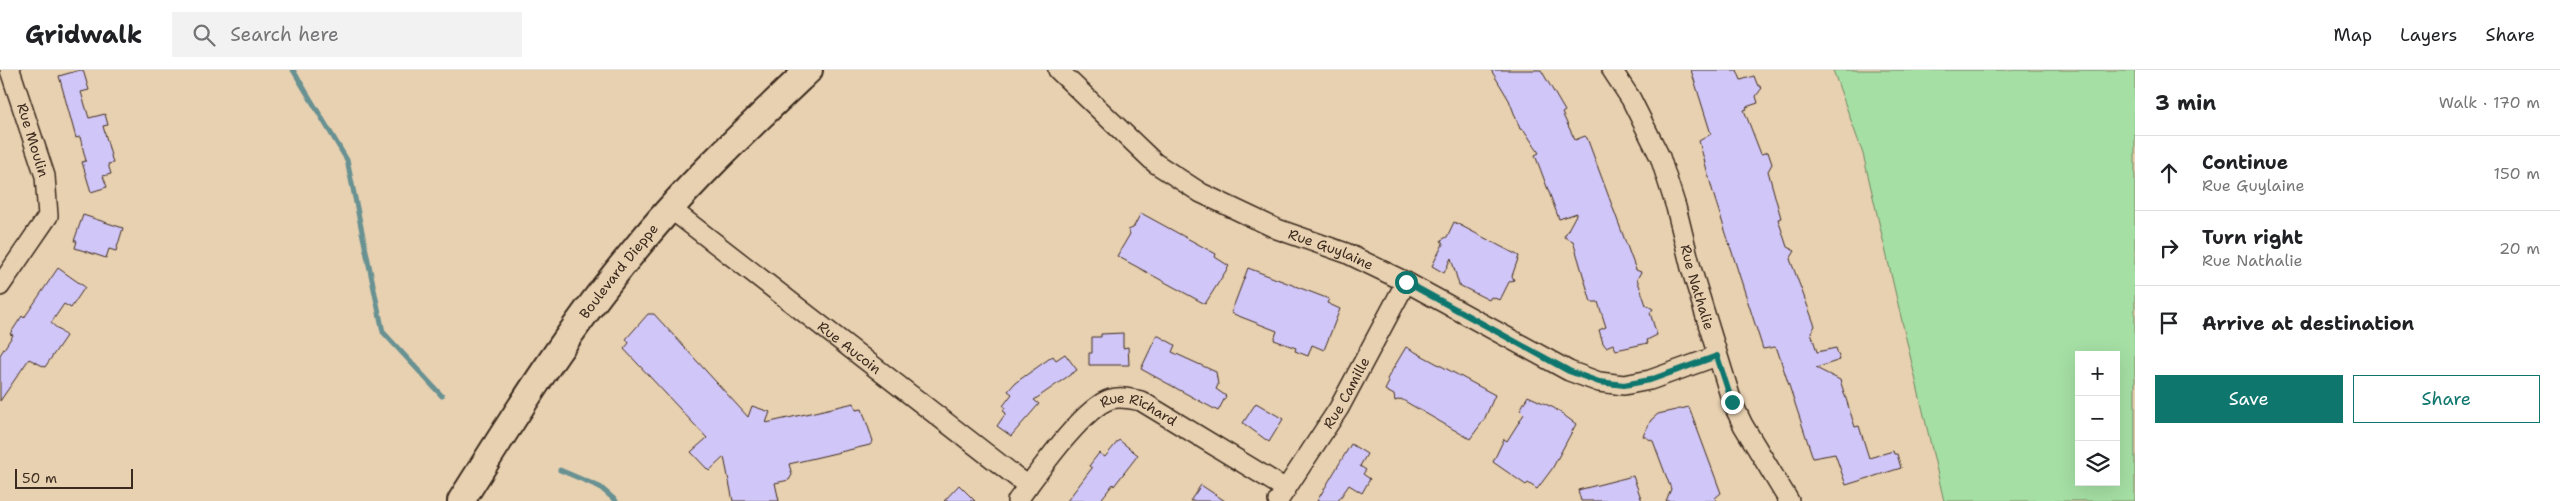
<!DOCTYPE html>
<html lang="en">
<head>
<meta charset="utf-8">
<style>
	body { margin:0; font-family:"Shantell Sans",sans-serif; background:#f2f2f2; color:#202124 }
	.controls { position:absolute; right:15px; bottom:15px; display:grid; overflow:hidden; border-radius:0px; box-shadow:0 5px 20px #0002 }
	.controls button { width:45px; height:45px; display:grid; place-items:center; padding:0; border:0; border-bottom:1px solid #e0e0e0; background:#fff; color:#202124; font:25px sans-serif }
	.scale { position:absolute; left:15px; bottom:12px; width:118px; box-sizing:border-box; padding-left:5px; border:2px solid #3b2a1e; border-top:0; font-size:14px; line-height:18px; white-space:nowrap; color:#3b2a1e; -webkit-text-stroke:4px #e8d1b1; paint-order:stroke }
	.stop { position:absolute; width:15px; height:15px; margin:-11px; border:4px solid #0f766e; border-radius:50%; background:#fff }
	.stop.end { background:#0f766e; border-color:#fff; box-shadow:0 1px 5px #0008 }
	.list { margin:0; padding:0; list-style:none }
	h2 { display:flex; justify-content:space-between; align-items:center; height:65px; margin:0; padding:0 20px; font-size:21px }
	h2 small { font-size:16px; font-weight:400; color:#757577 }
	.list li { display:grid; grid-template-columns:32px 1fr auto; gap:15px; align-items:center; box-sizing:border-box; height:75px; padding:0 20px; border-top:1px solid #e0e0e0 }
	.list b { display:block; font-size:19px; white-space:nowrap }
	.list p { margin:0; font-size:16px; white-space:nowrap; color:#757577 }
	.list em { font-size:16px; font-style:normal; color:#757577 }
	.actions { display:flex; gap:10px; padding:15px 20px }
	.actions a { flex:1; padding:11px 0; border:1px solid #0f766e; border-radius:0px; text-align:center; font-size:18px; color:#0f766e }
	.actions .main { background:#0f766e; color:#fff }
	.icon { flex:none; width:28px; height:28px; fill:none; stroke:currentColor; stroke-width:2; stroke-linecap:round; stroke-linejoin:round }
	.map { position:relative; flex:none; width:2135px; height:431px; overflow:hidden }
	header { display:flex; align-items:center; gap:30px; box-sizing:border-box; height:70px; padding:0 25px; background:#fff; border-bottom:1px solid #e0e0e0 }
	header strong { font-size:24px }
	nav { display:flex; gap:28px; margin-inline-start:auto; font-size:18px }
	.search { width:350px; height:45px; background:#f2f2f2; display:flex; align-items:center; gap:12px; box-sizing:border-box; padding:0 18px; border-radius:0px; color:#757577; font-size:19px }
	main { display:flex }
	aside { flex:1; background:#fff }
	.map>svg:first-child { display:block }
</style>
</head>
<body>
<header>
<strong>Gridwalk</strong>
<div class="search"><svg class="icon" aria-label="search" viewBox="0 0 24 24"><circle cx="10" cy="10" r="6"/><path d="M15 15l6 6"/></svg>Search here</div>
<nav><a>Map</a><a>Layers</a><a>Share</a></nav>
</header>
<main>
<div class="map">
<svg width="2135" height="431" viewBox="0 0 2135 431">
	<rect width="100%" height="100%" fill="#e8d1b1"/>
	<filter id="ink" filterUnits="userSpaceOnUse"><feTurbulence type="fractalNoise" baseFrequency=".02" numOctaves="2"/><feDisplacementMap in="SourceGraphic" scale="10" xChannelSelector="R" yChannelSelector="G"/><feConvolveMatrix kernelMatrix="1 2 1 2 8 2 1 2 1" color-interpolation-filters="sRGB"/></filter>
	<g filter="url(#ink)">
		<path fill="#a5dfa4" stroke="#708461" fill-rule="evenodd" d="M1833,0h302v431h-191l-81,-347zM2079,285h37v127h-37z"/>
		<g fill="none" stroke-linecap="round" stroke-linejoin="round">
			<g stroke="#679192" stroke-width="5">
				<path d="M293,0l54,90 36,172 59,64"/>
				<path d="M560,400l40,17 16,14"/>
			</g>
		</g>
		<g fill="#d1c6f8" stroke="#3b2a1e">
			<path d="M80,0h3l6,20 -8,2 8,26 16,-4 3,11 -5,1 10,37 -5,1 3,10 -8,2 4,11 -16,5 -9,-30 4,-1 -6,-24 -4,1 -17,-62z"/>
			<path d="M1491,0h50l24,41 -3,2 13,27 10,-4 2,2 49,132 5,2 -4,7 9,26 7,4 -3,4 7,22 -10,5 1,3 -32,7 -3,-6 -7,3 -3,-4 -4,-13 7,-3 -8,-25h-7l-18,-61 -9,-4 13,-24 -18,6 -24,-64 4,-2 -15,-23 -4,-1 -11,-29z"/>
			<path d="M1691,0h46l4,10 13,-4 3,8 5,4 -6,8 2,7 -12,4 1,2 -3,1 17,44 7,-2 4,12 -4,7 13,47 -3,1 9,28 8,4 -5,8 25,67 -4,6 6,20 19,-4 4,12 -24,8 24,12 15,47 4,-1 10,32 24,-7 1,3h3l4,14 -55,17 -11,-31 -22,4 -36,-109 -2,-2 -12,2 -49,-153 -15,-55 12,-7z"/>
			<path d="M1141,143l75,41 -1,3 14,9 -24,38 -88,-48 13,-22 -2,-4 5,-2z"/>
			<path d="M83,145l40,13 -7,23 -7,-2 -3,9 -31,-10 2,-7h-3z"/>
			<path d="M1454,152l65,34 -7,20 2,4 -5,2 -9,18 -9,-3 -2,3 -30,-15 -8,-27 -7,15 -12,-7 11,-22 -2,-4 6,-3z"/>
			<path d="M58,198l27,19 -14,21 -7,-4 -13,19 15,13 -21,31 -16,-8 -29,42v-46l13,-20 -3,-1 12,-18 2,2z"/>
			<path d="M1248,198l81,31 -2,4 13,6 -16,41 -12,-5 -4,11 -13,-5 1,-3 -22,-8 3,-9 -46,-18z"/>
			<path d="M648,244h6l94,103 4,-11 18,6 -4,11 88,-20 2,7 6,-1 11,32 -3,4 -81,19 3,11 -3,5 -14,3 4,18h-46l-9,-44 -15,14 -18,-19 16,-14 -83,-89 5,-6 -3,-4z"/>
			<path d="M1123,263v15l5,-1 1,18h-40v-12h3v-16h9v-3z"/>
			<path d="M1157,265l18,10 -3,7 44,20 2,13 -2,4 10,7 -8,15 -77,-42z"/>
			<path d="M1406,277l89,48 -11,25 -14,19 -69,-40 -6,2 -1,-6 -9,-5 4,-8 -2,-3z"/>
			<path d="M1065,284l12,16 -43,30 5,4 -28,32 -14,-10 9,-13 -3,-2 2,-4 -2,-1 9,-12 -4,-3 7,-8 38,-27 3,4z"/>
			<path d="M1528,326l26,12 22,16 -24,45 -15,20 -9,-6 -2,2 -33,-23 11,-23 3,2 17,-27 -4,-4z"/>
			<path d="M1256,333l27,16 -14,23 -26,-19z"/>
			<path d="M1689,337l32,86 -6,5 2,3h-51l5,-12 -18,-48 -10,-5 8,-16 7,-6z"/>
			<path d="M1119,370l19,15 -24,31 -1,-2 -13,17h-33l25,-33 -3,-2 10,-13 6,4z"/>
			<path d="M1351,374l16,10 -7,12 6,4 -3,4 7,5 -8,14 -13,-8 -11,16h-21z"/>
			<path d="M1633,406l9,25h-61l-3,-11z"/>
			<path d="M959,415l16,16h-31z"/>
			<path d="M1201,415l24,16h-35z"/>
		</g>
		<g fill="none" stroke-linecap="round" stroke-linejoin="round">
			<g stroke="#3b2a1e" stroke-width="22">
				<g id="minor">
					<path id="s1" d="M1058,0l97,93 46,30 76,36 69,24 60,29 163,89 30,11 25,3 26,-5 67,-24"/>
					<path id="s2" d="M1612,0l19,29 29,58 16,50 15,61 41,134 11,23 46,76"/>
					<path id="s3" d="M671,139l357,277"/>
					<path d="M0,216l48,-70 -3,-40 -35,-106"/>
					<path id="s4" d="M1017,431c18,-24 67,-95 94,-102 10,-3 20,0 30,2l145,88"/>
					<path id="s5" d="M1278,431l61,-93 67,-126"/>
				</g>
			</g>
			<g stroke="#3b2a1e" stroke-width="30">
				<g id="secondary">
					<path id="s6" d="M461,431c54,-86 107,-171 172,-249 53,-66 115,-124 176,-182"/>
				</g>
			</g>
			<use href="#minor" stroke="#e8d1b1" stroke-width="19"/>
			<use href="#secondary" stroke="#e8d1b1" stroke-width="26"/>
		</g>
	</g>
	<g fill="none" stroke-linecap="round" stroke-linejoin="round" filter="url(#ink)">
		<path stroke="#0f766e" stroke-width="6" d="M1406,212l163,89 30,11 25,3 26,-5 67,-24 15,46"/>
	</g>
	<g text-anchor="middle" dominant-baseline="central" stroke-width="4.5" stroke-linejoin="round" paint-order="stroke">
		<g font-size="14" fill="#3b2a1e" stroke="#e8d1b1">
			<text transform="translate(33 70) rotate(73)">Rue Moulin</text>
			<text stroke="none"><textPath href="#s1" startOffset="331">Rue Guylaine</textPath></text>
			<text stroke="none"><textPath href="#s6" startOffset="279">Boulevard Dieppe</textPath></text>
			<text stroke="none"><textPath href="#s2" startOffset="235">Rue Nathalie</textPath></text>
			<text stroke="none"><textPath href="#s3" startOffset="226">Rue Aucoin</textPath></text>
			<text stroke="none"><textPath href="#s5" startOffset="128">Rue Camille</textPath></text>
			<text stroke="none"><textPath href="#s4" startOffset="170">Rue Richard</textPath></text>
		</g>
	</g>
</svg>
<div class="controls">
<button>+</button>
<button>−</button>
<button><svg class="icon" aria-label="layers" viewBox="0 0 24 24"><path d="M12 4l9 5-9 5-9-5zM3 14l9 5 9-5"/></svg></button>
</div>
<div class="scale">50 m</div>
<div class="stop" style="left:1406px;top:212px"></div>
<div class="stop end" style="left:1732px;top:332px"></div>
</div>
<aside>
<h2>3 min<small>Walk · 170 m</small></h2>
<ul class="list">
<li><svg class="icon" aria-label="ahead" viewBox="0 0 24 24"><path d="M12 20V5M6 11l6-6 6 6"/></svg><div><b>Continue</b><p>Rue Guylaine</p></div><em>150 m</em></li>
<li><svg class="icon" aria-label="right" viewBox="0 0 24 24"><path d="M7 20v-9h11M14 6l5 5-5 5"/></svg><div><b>Turn right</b><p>Rue Nathalie</p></div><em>20 m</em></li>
<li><svg class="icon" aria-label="arrive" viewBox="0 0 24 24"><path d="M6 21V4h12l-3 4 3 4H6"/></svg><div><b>Arrive at destination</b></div></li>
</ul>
<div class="actions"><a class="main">Save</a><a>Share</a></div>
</aside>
</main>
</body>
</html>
